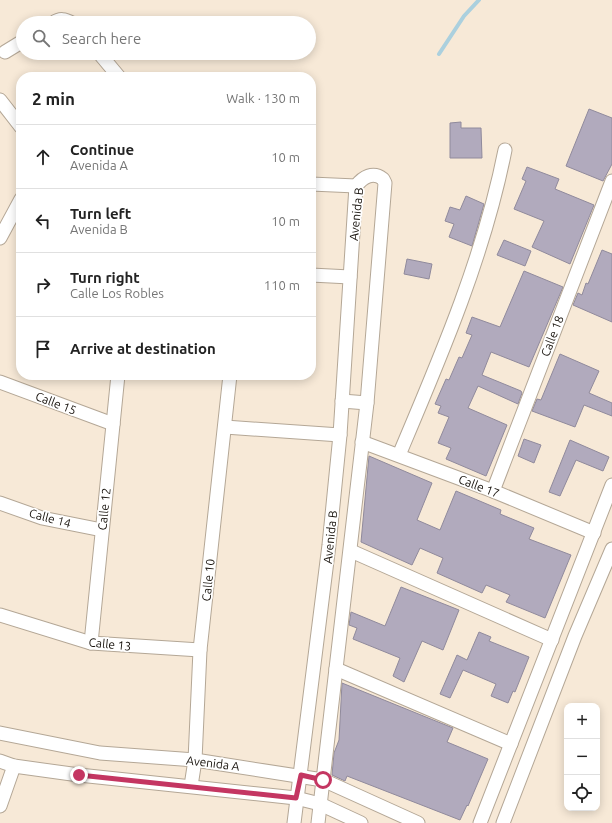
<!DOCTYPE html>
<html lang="en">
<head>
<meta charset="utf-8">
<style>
	body { margin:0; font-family:Ubuntu,sans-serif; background:#f2f2f2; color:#222 }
	.controls { position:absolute; right:12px; bottom:12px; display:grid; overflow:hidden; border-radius:8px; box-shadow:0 2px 10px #0003 }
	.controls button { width:36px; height:36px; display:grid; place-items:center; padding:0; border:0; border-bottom:1px solid #e0e0e0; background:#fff; color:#222; font:20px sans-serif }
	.stop { position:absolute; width:12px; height:12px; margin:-9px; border:3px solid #c43662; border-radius:50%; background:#fff }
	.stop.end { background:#c43662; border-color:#fff; box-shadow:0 1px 4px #0008 }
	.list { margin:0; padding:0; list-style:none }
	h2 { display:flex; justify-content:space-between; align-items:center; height:52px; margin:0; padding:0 16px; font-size:17px }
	h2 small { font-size:13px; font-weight:400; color:#767676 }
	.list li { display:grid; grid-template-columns:26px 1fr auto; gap:12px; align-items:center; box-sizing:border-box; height:64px; padding:0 16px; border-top:1px solid #e0e0e0 }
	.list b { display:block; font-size:15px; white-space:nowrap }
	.list p { margin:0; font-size:13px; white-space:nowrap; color:#767676 }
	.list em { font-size:13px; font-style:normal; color:#767676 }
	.icon { flex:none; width:22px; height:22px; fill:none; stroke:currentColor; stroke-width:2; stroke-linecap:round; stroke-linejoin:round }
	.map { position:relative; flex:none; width:612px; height:823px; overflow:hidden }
	.search { position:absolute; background:#fff; box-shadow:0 2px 10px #0003; left:16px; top:16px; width:300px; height:44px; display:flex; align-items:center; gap:10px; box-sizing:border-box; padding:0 14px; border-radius:22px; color:#767676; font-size:15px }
	.panel { position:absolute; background:#fff; box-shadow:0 2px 10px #0003; left:16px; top:72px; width:300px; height:308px; border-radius:16px }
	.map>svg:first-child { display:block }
</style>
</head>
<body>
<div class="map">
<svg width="612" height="823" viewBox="0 0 612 823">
	<rect width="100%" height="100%" fill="#f7e9d7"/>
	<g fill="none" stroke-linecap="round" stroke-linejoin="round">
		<path stroke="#abd0de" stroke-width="4" d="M439,54l25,-38 15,-16"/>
	</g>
	<g fill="#b1aabd" stroke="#908a9c">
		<path d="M589,109l23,9v46l-9,17 -37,-15z"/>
		<path d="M461,122v6h20l1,30h-32v-35z"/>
		<path d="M527,167l32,12 -4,10 39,16 -24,59 -38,-17 12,-26 -30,-12 12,-28 -4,-2z"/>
		<path d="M466,196l18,8 -12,42 -23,-9 5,-13 -9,-3 5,-14 10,3z"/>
		<path d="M504,240l27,11 -6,15 -28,-11z"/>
		<path d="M602,250l10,4v68l-39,-17 5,-12 4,2 4,-12 2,1z"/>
		<path d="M407,259l25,5 -3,15 -25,-5z"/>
		<path d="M524,271l39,16 -34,80 -38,-15 -9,23 39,16 1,2 -4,11 -40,-18 -10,22 39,17 -21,51 -40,-17 5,-11 -13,-5 11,-26 -11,-4 3,-7 -6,-2 11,-25 3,1 10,-23 3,1 10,-23 -6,-2 6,-16 28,10z"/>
		<path d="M560,354l39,17 -10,22 23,10v13l-28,-11 -9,22 -43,-16 5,-12 4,1z"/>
		<path d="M524,439l17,6 -7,18 -16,-7z"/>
		<path d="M570,440l39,17 -6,14 -27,-11 -16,36 -11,-4z"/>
		<path d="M369,456l63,27 -15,37 23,10 16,-39 45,19 -1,4 34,14 -5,11 42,16 -26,63 -39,-16 4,-7 -24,-10 -4,8 -45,-20 6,-15 -23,-10 -8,17 -51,-23z"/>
		<path d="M401,587l58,23 -16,40 -21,-9 -18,41 -11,-6 7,-18 -47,-19 4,-11 -8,-3 2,-13 34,14z"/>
		<path d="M479,632l12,5 -2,4 40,16 -14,35 -2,-1 -5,12 -17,-7 5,-12 -33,-14 -13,28 -10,-4 17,-39 10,5z"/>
		<path d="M342,683l111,45 -6,14 41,17 -20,47 -1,-1 -7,15 -113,-44 -2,5 -13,-6 2,-22 5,-13z"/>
	</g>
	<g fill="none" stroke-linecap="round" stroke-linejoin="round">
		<g stroke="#b4a796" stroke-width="15">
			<g id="minor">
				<path d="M53,23c7,-5 12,-4 19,0"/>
				<path d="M5,52l18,-11"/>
				<path d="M99,53l20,24"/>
				<path d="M0,100l21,27"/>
				<path d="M311,184l45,2"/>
				<path d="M0,238l21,-39"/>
				<path d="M311,275l39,2"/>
				<path d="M0,382l113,42"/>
				<path d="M342,401l25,2"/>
				<path d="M225,427l115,8"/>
				<path d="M362,442l131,49 101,42"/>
				<path d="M399,455c42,-99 85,-199 106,-305"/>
				<path d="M493,491l119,-310"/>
				<path d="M0,503l42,15 60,12"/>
				<path d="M351,551l201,89"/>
				<path d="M0,615l91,28 109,7"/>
				<path d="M91,643l27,-268"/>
				<path d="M336,669l175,75"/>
				<path d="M0,733l100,20 95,7 128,20 95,43"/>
				<path d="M0,761l14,5 65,9 217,23 24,6 41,19"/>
				<path d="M191,786l4,-26 5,-110 30,-275"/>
				<path d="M0,806l14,-40"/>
				<path d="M294,823l35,-278 11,-110 16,-249c7,-9 17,-15 27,-7l2,4 -18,220 -49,420"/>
				<path d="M480,823l132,-338"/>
				<path d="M503,823l72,-187 37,-87"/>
			</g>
		</g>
		<use href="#minor" stroke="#fff" stroke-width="13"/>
	</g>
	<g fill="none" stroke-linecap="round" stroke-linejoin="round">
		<path stroke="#c43662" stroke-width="5" d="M79,775l217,23 5,-23 22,5"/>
	</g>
	<g text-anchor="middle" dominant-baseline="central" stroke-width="3.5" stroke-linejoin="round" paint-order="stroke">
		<g font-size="12" fill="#17120c" stroke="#fff">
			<text transform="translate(356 214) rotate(-84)">Avenida B</text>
			<text transform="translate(552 336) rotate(-69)">Calle 18</text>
			<text transform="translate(56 403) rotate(21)">Calle 15</text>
			<text transform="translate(479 486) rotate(21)">Calle 17</text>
			<text transform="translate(104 509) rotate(-84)">Calle 12</text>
			<text transform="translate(50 518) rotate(15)">Calle 14</text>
			<text transform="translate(330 537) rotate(-84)">Avenida B</text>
			<text transform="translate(208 580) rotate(-84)">Calle 10</text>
			<text transform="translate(110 644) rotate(6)">Calle 13</text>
			<text transform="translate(213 763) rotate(7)">Avenida A</text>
		</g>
	</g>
</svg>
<div class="controls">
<button>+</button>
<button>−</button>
<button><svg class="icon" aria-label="locate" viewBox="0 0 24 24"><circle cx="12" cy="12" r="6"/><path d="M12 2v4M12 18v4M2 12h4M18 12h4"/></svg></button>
</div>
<div class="stop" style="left:323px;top:780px"></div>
<div class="stop end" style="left:79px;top:775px"></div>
<div class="search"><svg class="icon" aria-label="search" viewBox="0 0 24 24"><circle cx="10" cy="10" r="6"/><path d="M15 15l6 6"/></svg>Search here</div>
<section class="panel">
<h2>2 min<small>Walk · 130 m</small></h2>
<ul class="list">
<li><svg class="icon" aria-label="ahead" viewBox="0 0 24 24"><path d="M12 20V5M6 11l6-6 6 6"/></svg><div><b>Continue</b><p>Avenida A</p></div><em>10 m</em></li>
<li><svg class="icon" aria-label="left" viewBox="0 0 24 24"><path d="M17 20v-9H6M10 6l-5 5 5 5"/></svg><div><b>Turn left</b><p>Avenida B</p></div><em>10 m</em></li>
<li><svg class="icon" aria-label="right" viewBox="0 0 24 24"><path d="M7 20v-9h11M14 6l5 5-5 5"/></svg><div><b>Turn right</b><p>Calle Los Robles</p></div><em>110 m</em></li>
<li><svg class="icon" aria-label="arrive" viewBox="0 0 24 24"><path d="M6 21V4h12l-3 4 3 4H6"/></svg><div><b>Arrive at destination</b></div></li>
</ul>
</section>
</div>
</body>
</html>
